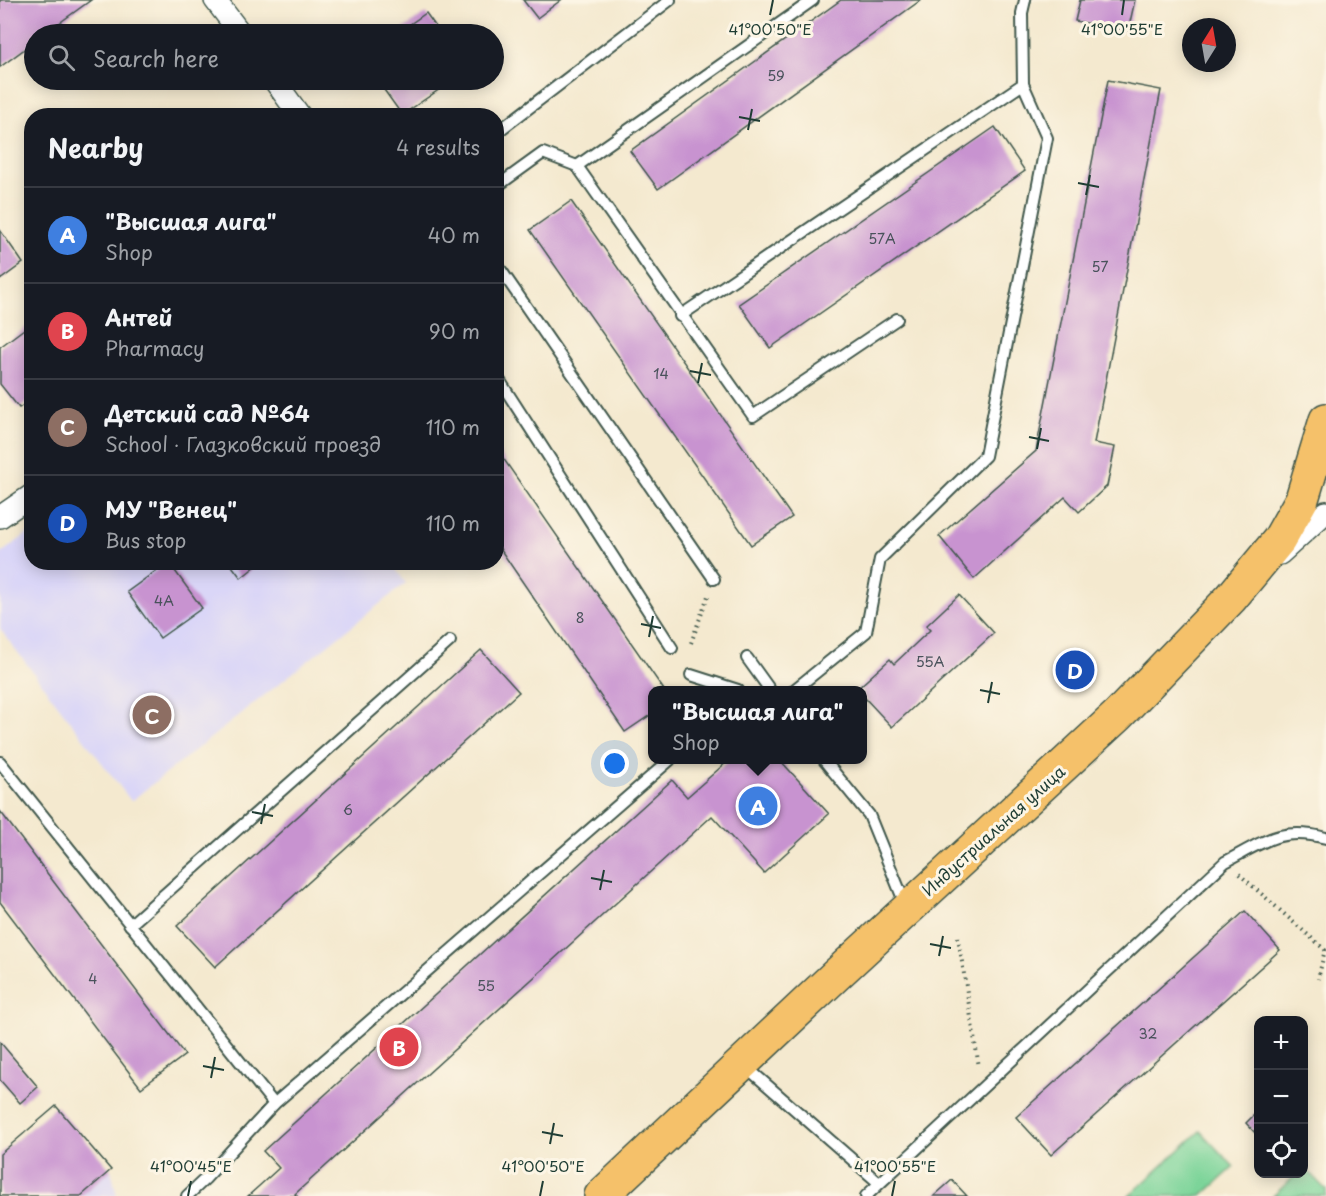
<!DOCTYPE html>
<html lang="en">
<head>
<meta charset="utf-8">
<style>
	body { margin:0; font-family:"Playpen Sans",sans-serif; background:#20242c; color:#f1f3f6 }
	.controls { position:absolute; right:18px; bottom:18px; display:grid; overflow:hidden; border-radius:12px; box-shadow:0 3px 15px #0003 }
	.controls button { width:54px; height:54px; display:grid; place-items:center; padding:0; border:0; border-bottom:2px solid #363941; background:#171b24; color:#f1f3f6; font:30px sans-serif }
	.compass { position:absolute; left:1182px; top:18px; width:54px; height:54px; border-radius:50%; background:#171b24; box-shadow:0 3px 15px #0003; rotate:11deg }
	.you { position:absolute; left:615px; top:764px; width:21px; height:21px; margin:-15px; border:4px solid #fff; border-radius:50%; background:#1a73e8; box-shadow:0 0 0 9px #1a73e833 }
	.badge { display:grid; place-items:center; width:39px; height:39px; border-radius:50%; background:#d1495b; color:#fff; font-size:20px; font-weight:700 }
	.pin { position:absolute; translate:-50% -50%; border:3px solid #fff; box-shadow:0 2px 6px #0006 }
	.popup { position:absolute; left:648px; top:686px; width:219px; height:78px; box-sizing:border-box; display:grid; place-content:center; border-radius:12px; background:#171b24; filter:drop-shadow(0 2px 4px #0005); font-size:20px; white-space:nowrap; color:#9ea1a6 }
	.popup b { font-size:22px; color:#f1f3f6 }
	.popup::after { content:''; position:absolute; left:50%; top:100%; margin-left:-12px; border:12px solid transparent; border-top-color:#171b24 }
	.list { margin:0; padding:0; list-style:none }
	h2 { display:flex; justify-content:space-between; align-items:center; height:78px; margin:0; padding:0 24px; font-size:26px }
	h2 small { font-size:20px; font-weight:400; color:#9ea1a6 }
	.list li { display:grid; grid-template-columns:39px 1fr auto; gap:18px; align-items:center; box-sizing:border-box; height:96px; padding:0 24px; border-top:2px solid #363941 }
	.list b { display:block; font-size:22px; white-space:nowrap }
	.list p { margin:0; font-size:20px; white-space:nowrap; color:#9ea1a6 }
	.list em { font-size:20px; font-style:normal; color:#9ea1a6 }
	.icon { flex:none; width:33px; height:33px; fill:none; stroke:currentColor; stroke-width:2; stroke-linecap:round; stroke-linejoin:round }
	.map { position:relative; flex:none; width:1326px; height:1196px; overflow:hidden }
	.search { position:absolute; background:#171b24; box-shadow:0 3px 15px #0003; left:24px; top:24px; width:480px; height:66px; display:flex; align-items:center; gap:15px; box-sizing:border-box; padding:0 21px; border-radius:33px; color:#9ea1a6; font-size:22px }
	.panel { position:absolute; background:#171b24; box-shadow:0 3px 15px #0003; left:24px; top:108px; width:480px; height:462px; border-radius:24px }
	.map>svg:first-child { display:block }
</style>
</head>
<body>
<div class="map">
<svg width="1326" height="1196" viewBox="0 0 1326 1196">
	<rect width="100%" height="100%" fill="#fcf5e5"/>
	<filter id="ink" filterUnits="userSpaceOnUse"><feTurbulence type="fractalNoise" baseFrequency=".0167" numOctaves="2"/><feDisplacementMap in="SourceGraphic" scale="12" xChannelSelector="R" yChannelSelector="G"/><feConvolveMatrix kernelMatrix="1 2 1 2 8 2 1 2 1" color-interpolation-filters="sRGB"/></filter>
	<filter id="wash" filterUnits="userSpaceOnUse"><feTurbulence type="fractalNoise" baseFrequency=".008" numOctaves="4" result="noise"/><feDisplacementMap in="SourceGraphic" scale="24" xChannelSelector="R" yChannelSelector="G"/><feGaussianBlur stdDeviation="1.35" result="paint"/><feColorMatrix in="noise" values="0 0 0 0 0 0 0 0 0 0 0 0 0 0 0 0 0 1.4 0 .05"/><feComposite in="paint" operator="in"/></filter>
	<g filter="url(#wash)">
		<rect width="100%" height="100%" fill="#f4e9cf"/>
		<g fill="#dad6f7">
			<path d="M31,531l1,31 359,1 15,20 -275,218 -131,-172v-75z"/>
			<path d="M111,1170l6,26h-36z"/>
		</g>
		<g fill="#7cd499" stroke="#4e8866" stroke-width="1.5">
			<path d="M1200,1131l34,36 -32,29h-73z"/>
			<path d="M1304,1167l22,23v6h-53l24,-22h7z"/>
		</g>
		<g id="blocks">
			<g fill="#c893d0">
				<path d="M0,0h91l-47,34h-10v8l-34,25z"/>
				<path d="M523,0h38l-24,18z"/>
				<path d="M841,0h80l-263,189 -28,-38z"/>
				<path d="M1080,0h55l-7,31 -53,-10z"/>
				<path d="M426,13l15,21h-45z"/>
				<path d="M377,80h76l-51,35z"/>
				<path d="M1108,80l53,10 -67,353 21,4 -8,39 -28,26 -14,-15 -91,82 -35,-43 97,-85z"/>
				<path d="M995,127l30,44 -255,177 -31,-44z"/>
				<path d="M571,201l221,316 -41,28 -221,-315z"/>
				<path d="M0,230l23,33 -23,17z"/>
				<path d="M32,323v76l-13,9 -19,-24v-37z"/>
				<path d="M496,448l168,242h-11v23l-28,19 -129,-189z"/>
				<path d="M162,562h10l-2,2 32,44 -42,30 -33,-46 37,-27z"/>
				<path d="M229,562h32l-20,16z"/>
				<path d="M959,595l35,38 -102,94 -29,-31v-6h-7l34,-31 4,5 36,-34 -4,-4z"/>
				<path d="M481,650l38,42 -304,275 -38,-41z"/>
				<path d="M729,760h51l49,54 -65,59 -52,-57 -417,378 2,2h-49l31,-28 -16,-17 409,-371 15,17z"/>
				<path d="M0,811l185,244 -44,33 -141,-186z"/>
				<path d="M1245,911l35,39 -229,205 -35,-38z"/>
				<path d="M0,1042l38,45 -18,16 -20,-23z"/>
				<path d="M56,1106l55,64 -30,26h-81v-42z"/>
				<path d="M1258,1111v25l-12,-13z"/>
				<path d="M952,1180l15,16h-33z"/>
			</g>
		</g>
	</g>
	<g filter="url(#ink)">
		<use href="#blocks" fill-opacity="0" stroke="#3f574b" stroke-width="1.5"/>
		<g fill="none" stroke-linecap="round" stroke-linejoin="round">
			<g stroke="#3f574b" stroke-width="14">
				<g id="service">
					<path d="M496,133l174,-133"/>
					<path d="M577,166l236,-166"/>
					<path d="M496,187l47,-34 34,13 176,250 144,-97"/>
					<path d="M496,263l218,316"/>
					<path d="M680,316l343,-232"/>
					<path d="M496,375l176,273"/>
					<path d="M747,658l23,32"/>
					<path d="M691,675l47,15"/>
					<path d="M794,690l72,-58 14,-73 105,-103 62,-318 -24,-54 -1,-71 3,-13"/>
					<path d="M824,760l45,55 37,91"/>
					<path d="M0,762l274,342"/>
					<path d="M130,925l320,-284"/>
					<path d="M744,1065l135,118"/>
					<path d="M187,1196l18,-17 69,-75 396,-344"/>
					<path d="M866,1196l359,-334c38,-20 56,-36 101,-24"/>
				</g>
			</g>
			<g stroke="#3f574b" stroke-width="24">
				<g id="minor">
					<path d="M215,0l26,34"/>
					<path d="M274,80l26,36"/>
					<path d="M0,517l32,-22"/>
					<path d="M1280,554l46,-42"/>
				</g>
			</g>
			<g stroke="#3f574b" stroke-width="36">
				<path id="trunk" d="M601,1196l234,-220 283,-261 113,-117 48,-58 23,-41 24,-79"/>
			</g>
			<g stroke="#3f574b" stroke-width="4" stroke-dasharray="1.5 4.5" stroke-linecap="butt">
				<path d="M691,643l17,-47"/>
				<path d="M1239,874l86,76 -7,29"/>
				<path d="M958,937l21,130"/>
			</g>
			<use href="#service" stroke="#fff" stroke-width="10"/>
			<use href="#minor" stroke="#fff" stroke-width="21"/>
			<use href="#trunk" stroke="#f5c16b" stroke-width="33"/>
		</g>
	</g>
	<path fill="none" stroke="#1f3d34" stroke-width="2" d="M770,15l3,-15M1122,15l2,-15M739,117l21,4M748,130l4,-21M1078,183l21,4M1086,195l4,-20M690,371l21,4M698,383l4,-20M1029,437l20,4M1037,449l4,-21M641,624l20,4M649,637l4,-21M980,690l20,4M988,703l4,-21M252,812l21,4M261,824l4,-20M591,878l21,4M600,890l4,-20M930,944l21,4M939,956l4,-20M203,1066l21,4M211,1078l4,-21M542,1132l21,4M550,1144l4,-21M188,1196l3,-15M540,1196l3,-15M892,1196l3,-15"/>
	<g text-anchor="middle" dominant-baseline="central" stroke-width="6" stroke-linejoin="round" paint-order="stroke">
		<g font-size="14" fill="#49525b">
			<text x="776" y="75">59</text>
			<text x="882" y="238">57А</text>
			<text x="1100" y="266">57</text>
			<text x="661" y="373">14</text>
			<text x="164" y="600">4А</text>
			<text x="580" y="617">8</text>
			<text x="930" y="661">55А</text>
			<text x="348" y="809">6</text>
			<text x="93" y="978">4</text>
			<text x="486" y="985">55</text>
			<text x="1148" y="1033">32</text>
		</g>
		<g font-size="16" fill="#1f3d34" stroke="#fcf5e5">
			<text transform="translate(993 830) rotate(-42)">Индустриальная улица</text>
		</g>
	</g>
	<g font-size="15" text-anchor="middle" fill="#1f3d34" stroke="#fcf5e5" stroke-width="6" stroke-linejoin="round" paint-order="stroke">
		<text x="770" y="35">41°00'50"E</text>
		<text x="1122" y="35">41°00'55"E</text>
		<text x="191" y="1172">41°00'45"E</text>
		<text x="543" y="1172">41°00'50"E</text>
		<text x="895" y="1172">41°00'55"E</text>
	</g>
</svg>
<div class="controls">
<button>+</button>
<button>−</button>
<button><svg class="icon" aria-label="locate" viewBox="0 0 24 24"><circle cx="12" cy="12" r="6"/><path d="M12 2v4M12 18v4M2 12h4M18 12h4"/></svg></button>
</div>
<svg class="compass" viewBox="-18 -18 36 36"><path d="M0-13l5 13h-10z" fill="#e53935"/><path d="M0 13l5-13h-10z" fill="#9ea1a6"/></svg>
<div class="you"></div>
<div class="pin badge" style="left:758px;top:806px;background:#3f7fe0">A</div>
<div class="popup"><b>&quot;Высшая лига&quot;</b>Shop</div>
<div class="pin badge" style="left:399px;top:1047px;background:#e0444e">B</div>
<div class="pin badge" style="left:152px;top:715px;background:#8d6e63">C</div>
<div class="pin badge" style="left:1075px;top:670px;background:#1a4fb4">D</div>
<div class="search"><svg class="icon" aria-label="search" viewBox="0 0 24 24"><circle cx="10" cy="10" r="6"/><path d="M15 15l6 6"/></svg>Search here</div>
<section class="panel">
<h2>Nearby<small>4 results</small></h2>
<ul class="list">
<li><span class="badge" style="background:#3f7fe0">A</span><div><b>&quot;Высшая лига&quot;</b><p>Shop</p></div><em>40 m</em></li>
<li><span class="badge" style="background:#e0444e">B</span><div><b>Антей</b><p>Pharmacy</p></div><em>90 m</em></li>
<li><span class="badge" style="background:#8d6e63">C</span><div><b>Детский сад №64</b><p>School · Глазковский проезд</p></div><em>110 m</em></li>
<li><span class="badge" style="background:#1a4fb4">D</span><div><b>МУ &quot;Венец&quot;</b><p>Bus stop</p></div><em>110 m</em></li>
</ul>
</section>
</div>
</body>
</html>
